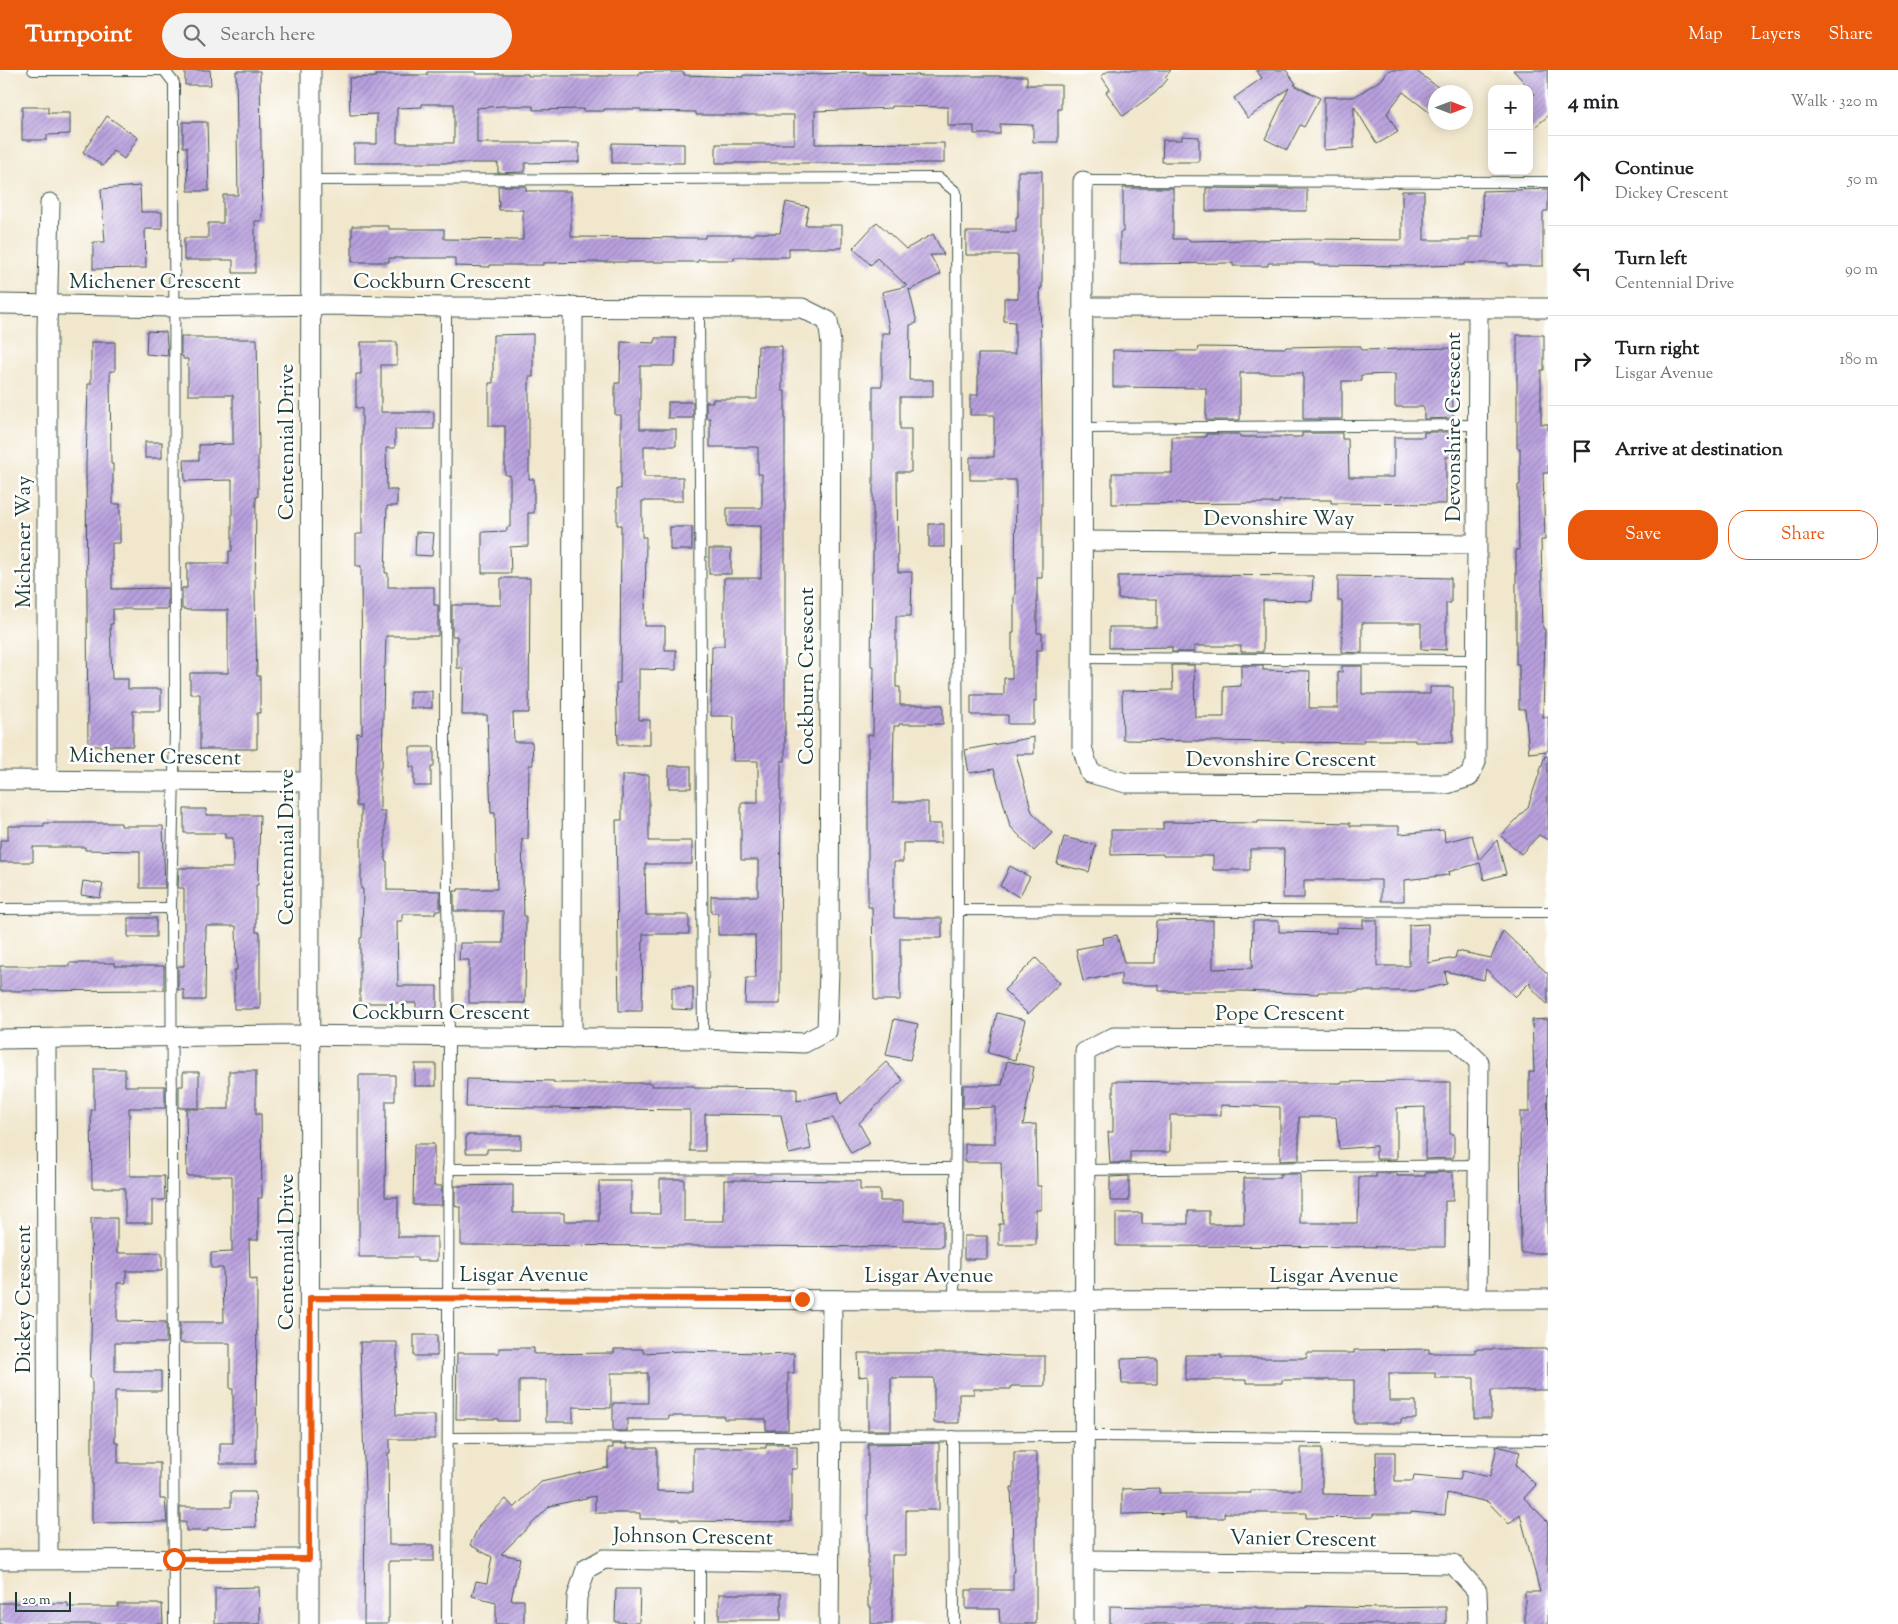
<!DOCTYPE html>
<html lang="en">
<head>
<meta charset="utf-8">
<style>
	body { margin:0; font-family:"Sorts Mill Goudy",serif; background:#f2f2f2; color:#202124 }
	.controls { position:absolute; right:15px; top:15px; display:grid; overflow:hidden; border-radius:10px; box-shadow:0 2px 12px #0003 }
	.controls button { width:45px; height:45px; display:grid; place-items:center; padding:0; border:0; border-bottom:1px solid #e0e0e0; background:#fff; color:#202124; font:25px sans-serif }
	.compass { position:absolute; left:1428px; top:15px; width:45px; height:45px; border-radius:50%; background:#fff; box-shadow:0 2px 12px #0003; rotate:90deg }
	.scale { position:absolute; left:15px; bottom:12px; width:56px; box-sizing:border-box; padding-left:5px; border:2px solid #1f3d34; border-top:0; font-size:14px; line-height:18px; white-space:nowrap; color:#1f3d34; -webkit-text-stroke:4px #fff; paint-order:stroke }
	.stop { position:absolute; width:15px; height:15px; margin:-11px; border:4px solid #ea580c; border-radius:50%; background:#fff }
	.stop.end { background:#ea580c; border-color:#fff; box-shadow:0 1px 5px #0008 }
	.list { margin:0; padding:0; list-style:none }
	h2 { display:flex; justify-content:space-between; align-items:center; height:65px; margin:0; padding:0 20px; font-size:21px }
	h2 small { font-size:16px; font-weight:400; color:#757577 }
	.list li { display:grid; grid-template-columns:32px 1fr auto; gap:15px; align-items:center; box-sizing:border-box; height:90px; padding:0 20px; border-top:1px solid #e0e0e0 }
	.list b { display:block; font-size:19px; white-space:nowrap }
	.list p { margin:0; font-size:16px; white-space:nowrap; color:#757577 }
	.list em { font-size:16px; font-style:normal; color:#757577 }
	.actions { display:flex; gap:10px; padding:15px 20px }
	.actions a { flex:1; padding:11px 0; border:1px solid #ea580c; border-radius:20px; text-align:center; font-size:18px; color:#ea580c }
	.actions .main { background:#ea580c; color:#fff }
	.icon { flex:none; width:28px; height:28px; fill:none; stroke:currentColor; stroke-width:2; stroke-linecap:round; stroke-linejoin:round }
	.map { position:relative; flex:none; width:1548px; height:1554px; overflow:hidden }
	header { display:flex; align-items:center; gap:30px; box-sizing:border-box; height:70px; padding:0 25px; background:#ea580c; color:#fff }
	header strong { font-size:24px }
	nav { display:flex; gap:28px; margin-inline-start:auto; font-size:18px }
	.search { width:350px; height:45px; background:#f2f2f2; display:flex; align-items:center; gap:12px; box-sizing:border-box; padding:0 18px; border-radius:28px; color:#757577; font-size:19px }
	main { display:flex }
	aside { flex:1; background:#fff }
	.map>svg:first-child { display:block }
</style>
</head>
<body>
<header>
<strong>Turnpoint</strong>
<div class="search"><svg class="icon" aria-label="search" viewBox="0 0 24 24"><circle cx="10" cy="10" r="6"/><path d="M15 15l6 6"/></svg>Search here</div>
<nav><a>Map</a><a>Layers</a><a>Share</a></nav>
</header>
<main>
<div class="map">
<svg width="1548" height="1554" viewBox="0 0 1548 1554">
	<defs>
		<pattern id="building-hatch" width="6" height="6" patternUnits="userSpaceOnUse" patternTransform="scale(1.25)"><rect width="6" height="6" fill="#b9a0de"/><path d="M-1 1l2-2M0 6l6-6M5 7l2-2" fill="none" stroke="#9684b5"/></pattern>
	</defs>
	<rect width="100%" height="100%" fill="#fff"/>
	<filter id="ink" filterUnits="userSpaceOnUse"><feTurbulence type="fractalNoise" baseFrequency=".02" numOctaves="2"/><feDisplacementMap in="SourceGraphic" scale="10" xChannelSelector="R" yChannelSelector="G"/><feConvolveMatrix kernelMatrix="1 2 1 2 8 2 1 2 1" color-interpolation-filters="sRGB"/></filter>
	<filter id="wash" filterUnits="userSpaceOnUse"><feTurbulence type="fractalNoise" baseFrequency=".0096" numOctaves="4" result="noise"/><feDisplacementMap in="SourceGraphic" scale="20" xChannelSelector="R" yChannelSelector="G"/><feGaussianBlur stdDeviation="1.12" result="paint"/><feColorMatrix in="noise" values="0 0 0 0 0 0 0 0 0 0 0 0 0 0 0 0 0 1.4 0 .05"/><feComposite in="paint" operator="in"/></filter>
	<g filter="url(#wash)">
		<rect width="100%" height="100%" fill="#f1e7cd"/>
		<g id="blocks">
			<g fill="url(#building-hatch)" fill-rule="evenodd">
				<path d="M185,0h25l1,15h-26z"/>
				<path d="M1110,0h61l-6,7 3,2 -13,14 -32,23 -17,-24 4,-3 -9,-13z"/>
				<path d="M1256,0h30l10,14 -2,1 26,13 -16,29 -4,-2 -13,25 -22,-11 24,-51 -41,30 -14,-20 28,-20z"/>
				<path d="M1389,0h26l28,21 -7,1v12l-7,8 -26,-20 -16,21 11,19 -21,12 -23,-38v42l-30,2v-53h30l28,-18z"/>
				<path d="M1513,0h35v46l-19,16v-33l6,-5z"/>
				<path d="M236,1h24l2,150h-7v52h-22v-13h-49v-22h24v-15h15v-28h15z"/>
				<path d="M427,2h49v2h52v2h81v-1h30v-3h45v3l59,2v-2l51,1v-1l72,-3v2l53,1v1h108v9h34v24h-3v33h-25v-17l-33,-1v10h-26v-8h-26v-19l-56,-1v2l-77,3v33l129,-1v20h-228v-19h78v-29h-98v-3l-55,-1v-2h-37v2h-21v-2l-50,1v-4h-32l-24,2v35h102v19l-54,1v9l-27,1v-10h-144v-19h23v-30l-27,1 -1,-37 27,-1v-2h51zM422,34h32v39h-57v-35l25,-1z"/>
				<path d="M22,37h26v6h22v21l-23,1v5h-25z"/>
				<path d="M107,46l31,22 -14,21 -11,-8 -10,15 -20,-14z"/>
				<path d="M183,52h24l2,69h-21l-1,-44h-4z"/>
				<path d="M1182,66l17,1v25h-37l1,-22h19z"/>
				<path d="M612,73l72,1v19h-72z"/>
				<path d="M1018,101h24v117h-2l2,127v163h-5v55h5v17h-6v51h-2v23h-26v-9h-37v-20h33v-17h8v-45h2v-38h1l1,-115h-46v-23h24v-42h-24v-20h8v-41h37v-32l-11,-1v-23h14v-43h-52v-23h50v-15h2z"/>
				<path d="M140,116l1,26h21v17h-17l1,39 -53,1v-27h12l-4,-53z"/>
				<path d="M498,116h28v5h45v46l134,1v-3h49v-2h26l6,-31 23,5 -4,18h37v23h-53v9h-55v3h-36v2h-102l-53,1v2h-53v2l-35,-1v-8h-66v4h-37v-36h37v3h55v10l79,1v-30h-24z"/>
				<path d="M1123,118h50v51h16v2l125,-2 88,1v-49h22v49h45v-3h14l-1,-46 66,-2v22h-4l-1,2v53h-35v-3h-43v2l-43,1 -108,-1v-2h-46v3h-35v-3l-113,1v-32h3z"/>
				<path d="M1206,118l101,1v22h-101z"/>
				<path d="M877,152l29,27 27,-15 11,21h-14l11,19 -31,16 -1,-1 8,34 -7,2 -1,55h24v17h-33v32h11v43h-14l1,100h14l-1,44h-15v71h4v18h43v19h-44v2h-5l-1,45v31h35v22h13v19h-38v19h-9v56h48v20h-42v62h-26l-2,-93h-4v-172h5l1,-69h-3l1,-95h1v-185h9v-53h8l-8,-41 25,-6 -30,-28 -6,7 -18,-17z"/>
				<path d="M147,261l19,1 2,24 -22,-2z"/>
				<path d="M533,264v43h-4v102h5v34h-6v33l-18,1 1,26h-29v-41l25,-1v-4h3v-52h-5v-49h-16v-43h4v-48z"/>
				<path d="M1517,265h27v35h-3v54h7v49h-5l2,67h-4l2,89h2l-2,88h5v34l-19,2 -4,-44h-6v-45h-3v-114h3l-1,-65h2v-37h-3z"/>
				<path d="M181,267h22v2h54l2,111h-1v47h-2l-1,96 2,83h3v37h-3v36h-57v-55h-10v-21h38v-63h-42v-1h-4v-21h5v-25h42v-12h3v-71l-47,1 -1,-21h15v-15l34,-1v-49h-45v-36h-5v-3h-2z"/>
				<path d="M655,268h21l-1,28h-35v63h36v17h-32v31h39v24h-41v36h4l-1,89h20v24h11v20l-37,-1v51h11v25h-32l-2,-62h4l1,-158h-4v-36h4v-74h-6v-32h5l1,-41 34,1z"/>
				<path d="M91,272h24v29h-5l1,93h2v40h7v39h-8v46l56,-1v21h-55v15h-3l2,55h16v10h33v22h-28v35h-45l-2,-282 2,-80h3z"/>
				<path d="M361,272h36v23h-16v47h53v17h-39v19h-9l1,42h10v16h-10l-2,67h3v14h46v18h4v31h-52l-1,31h-1l-2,100h-2v44h5v50h2v29l53,1v20h-5v3h-33v7h-5l1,65h39v23h-21v-6h-56v-65h2l1,-49h-2v-83h-5v-32l1,-41 5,1 -1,-168h-5v-32h6v-126h-6v-34h5z"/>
				<path d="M758,276h24v45h3v370h-4l-1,243h-35l1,-26h10l-1,-43h-37v-22h-7v-17h47v-36h-17v-57h17v-42h-25l1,-45h-23v-23l1,-47h12v-68h37v-52h-34v-18h35v-34h-4v-27h-48v-29h-4v-16h7v-3h44z"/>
				<path d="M1338,276h23v4l91,-2 1,70 -29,1v-12h-29v-33l-34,1v6h-19v38h-39v-46h-63v47h-34v-32l-93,-1v-37l85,1 1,-4 87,1v-1z"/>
				<rect x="668" y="332" width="25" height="16"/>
				<path d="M1424,362h29l1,2v23h-8v47l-115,-1v-3h-52v3l-167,1v-31h60v-36h34v-3h34v3h62v-4h40v6h6l1,38h45v-40h30z"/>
				<rect x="145" y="372" width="17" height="16"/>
				<rect x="929" y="454" width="15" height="23"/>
				<rect x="670" y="457" width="22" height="23"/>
				<path d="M416,462l18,1 -2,23 -17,-1z"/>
				<rect x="709" y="479" width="22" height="25"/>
				<path d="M1194,505l119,1 -1,25 -49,-1v52h-22v-6h-47v6h-22v-5l-63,1v-21h48v-28h-39v-23z"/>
				<path d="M1338,506l113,2v25h-5v47l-25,-1v-26h-59v30l-20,-1v-51h-4z"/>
				<path d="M501,508h29l-1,135h-16l1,29h18l1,23h-4l-1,74h-6l2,77h2l-1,87h-56v-43h-10l1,-17h43v-32h-49v-20h4v-2h39l-2,-76h-4l-4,-98h-25l1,-47h-6v-32h-5v-31h49z"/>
				<path d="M1172,595h22l1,52h29v-30l17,-1v-20h22v4l47,1 -1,37h29v-36h4v-6h20v28h68v-7h23v55h-38v-2h-52v3l-240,-3 -1,-49 51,-1z"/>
				<rect x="410" y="621" width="22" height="17"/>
				<path d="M1034,667v17h-18l16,58 20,21 -18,18 -24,-25 -16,-57 -25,4 -4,-23z"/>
				<path d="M410,677h24v20h-3v19h-17v-19h-4z"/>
				<path d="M1545,686l3,1v83l-9,-5 -18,19 -20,-18 27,-29z"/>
				<rect x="669" y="696" width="22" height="22"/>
				<path d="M622,705h27v66h43v23h-47l1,51h43v19h-46l-1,77h-23l-3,-191h6z"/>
				<path d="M184,739h22v6h54l-2,70h-2v47h4v77h-26v-39h3l-1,-44h-30l-1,74h-21v-10h-6v-24h6v-78h-6l1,-20h54v-30h-8v-5h-41z"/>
				<path d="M1258,751l92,2v3h49v8l45,-4 1,12 27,-7 7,25 18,-20 9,34 -22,6 -4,-17 -32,9 1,3 -45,5v21h-23v-21h-77v18h-21l1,-49h-34v21h-37v-14h-50v-2l-52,1v-25h52v-8l95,1z"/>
				<path d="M44,753h77v3h42l2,62h-25v-37l-55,-1v-3h-52v15h-33v-22h8v-14h36z"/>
				<path d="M1064,767l32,8 -7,27 -32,-8z"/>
				<path d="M1010,796l20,11 -11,20 -19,-11z"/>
				<path d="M83,811l20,3 -3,14 -19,-3z"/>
				<rect x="128" y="848" width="28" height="19"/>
				<path d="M1213,850v49l39,-1 1,-47h26v11l57,1v-6l27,1v-8h14v46h32v-41l19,-1v39l27,-5 2,-7 34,7 12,-27 45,43v31l-18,-19v-4l-15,15 -29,-28 -2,11 -39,-9 2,13 -32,7h-56v1h-41v2l-75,-3h-84v-6h-38v-12l-38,8 -7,-32 27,-5 -1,-6 15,-3 7,28h31l1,-42z"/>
				<path d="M1036,888l24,25 -32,31 -24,-24z"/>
				<path d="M69,893h46v3h49v24l-164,1v-25h69z"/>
				<path d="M672,917h21v23l-21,-1z"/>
				<path d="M997,943l28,7 -10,40 -27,-7z"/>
				<path d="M894,949l24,5 -8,36 -24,-5z"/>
				<path d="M1548,949l-1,234h-26l-1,-141h9v-40h5l-2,-52z"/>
				<path d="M1007,991l27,6 -11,58 13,-1 1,62h4v24h-5v35h-37v-21h4l-2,-62h-36v-18h30v-37l-32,1v-23h39z"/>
				<path d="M886,992l17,18 -44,43 11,20 -19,10 -18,-35 -27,6 5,25 -22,5 -8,-39 -76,-1v37h-15v-41l-224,-3 1,-28 87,2v2h98v3h42v2l103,1v12l41,-9 3,12z"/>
				<rect x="415" y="994" width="21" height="22"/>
				<path d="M94,999h31v17h40v22h-36l1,68h34l1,24h-13v23h-27v-35h-33l-1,-78h3z"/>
				<path d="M229,1001h27v43h5l1,84h-4v42h-9l1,40 7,-1 -1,185h-36v-21h13v-54h-3v-46h-50v-21h44l-1,-54h-12v-15l21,-1v-76h-45l-1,-67h43z"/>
				<path d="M183,1002h16v36h-20v-22h4z"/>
				<path d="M359,1005h36v26h-9l-1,96h13v40h39v24h-20v-4h-58z"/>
				<path d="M1113,1011l72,1v1h156v-1l71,-1v1h38v52h4v22l-1,2 -28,1v-52l-28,1v51h-21v-13l-37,3 -3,-32h-37v43l-19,1v-54l-59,-2v10h-51v37h-40v11h-20l-2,-31h5z"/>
				<path d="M466,1065h55v14h-34v4h-21z"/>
				<path d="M414,1074h20v42h8v19h-29z"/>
				<path d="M1453,1102v29h-8v46l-329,-1v-33h26v11h46v-13h21v13h35v-46h36v-4h19l1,2v47h58l1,-46h17v-4h21v3h28v-3z"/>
				<path d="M1129,1106v25h-19v-24z"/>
				<path d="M660,1109h24v42h40v-41l136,1v9h20v11h23v20h40v26l-482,-2v-38h-4l-2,-2v-19l58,-1v28h51v8h35v-40h32v33h29z"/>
				<path d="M91,1148h26v35h45v18h-36v12h-9v38l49,1v21h-51v28h46v20h-46v52h3v20h42v36h5l2,23 -75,1v-145h-2l2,-78z"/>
				<rect x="964" y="1166" width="23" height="23"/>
				<rect x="414" y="1265" width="23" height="21"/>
				<path d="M360,1272h37v25h-2l1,48h39v24h-45v14h-2l1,92h45v16h-45v57h-1v6h-24l1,-133z"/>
				<path d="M499,1278h35v6l80,-1v-4h29v4l39,-2 77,2v2l35,-1v19h-6v57h-22v-11h-42v-3h-55v3h-42v12h-14v-28h35v-30h-37v35l-38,-1v15h-27v-42h-27v41h-21v-2h-42l1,-66h42z"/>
				<path d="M1429,1279v4h46v-4h73v41h-57v28h-17v-40h-39v-5h-46v28h27v18h-15v4h-47v-43h-72v3h-36v-3h-61v-25h36v3h86v-5h47v-3z"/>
				<path d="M858,1283h116l38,3h33v30h-34v3h-37v5h-15v29h-25v-45h-43v52h-23v-54l-9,1z"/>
				<path d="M1157,1288v26h-35l-1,-25z"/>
				<path d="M939,1373v67h-33v45h-14v69h-21v-17h-3v-163z"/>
				<path d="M613,1374h14v4h30v43l36,1v-44h73v-4h22v2h9v23h-6v53l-112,-1v-2h-39v-6h-45v-17l-45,10 -49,48 19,4 -9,42h13v24h-28v-22l-24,-6 4,-15 11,2 5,-26 -22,-12 10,-21 26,-25 8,9 27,-26 67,-15v-19h5z"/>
				<path d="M1497,1376l23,6 -4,13 20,20 -12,13 24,24v102h-23v-32h15l-20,-78 -11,10 -21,-22 -41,-9 -2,22 -34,-3v2h-38v3l-67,1v-5h-82v5h-38l-1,-5 -63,1v-25l37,-1v5h92v-3h50v-42h21v46l55,1 -1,-43h19v29h18l1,-5 46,4 2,-9 28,6z"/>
				<path d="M1014,1382h23v31h-1v141h-36l-1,-15h-33v-19h47v-19h1l-3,-84h3z"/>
				<path d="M231,1422h24l1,35 -48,1v3h-22v-9h-6v-15h51z"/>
				<path d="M259,1517l1,37h-45v-36z"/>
				<path d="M616,1519h24l-1,34 -24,-1z"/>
				<rect x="719" y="1524" width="62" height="26"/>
				<path d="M0,1533h68v4h50v-3h44l1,20h-163z"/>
				<path d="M1110,1536l35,1h113v1h49v-2l73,2 66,-1v17h-336z"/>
			</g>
		</g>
	</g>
	<g filter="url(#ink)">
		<use href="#blocks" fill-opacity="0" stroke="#3e564b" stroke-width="1"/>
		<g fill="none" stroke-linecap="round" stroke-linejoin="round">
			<g stroke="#3e564b" stroke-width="12">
				<g id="lane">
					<path d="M33,0h131l10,13 1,645 -4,180 3,716"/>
					<path d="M310,110l629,-2 17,14 2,718 -4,390"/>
					<path d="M1083,111l465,1"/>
					<path d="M446,237l-1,434 4,296 -2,587"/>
					<path d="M699,238l4,731"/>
					<path d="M1084,358l394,-3"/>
					<path d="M1082,588l395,2"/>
					<path d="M0,839l171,-1"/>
					<path d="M958,840l590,2"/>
					<path d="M448,1099l507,-1"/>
					<path d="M1084,1100l394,-5"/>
					<path d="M953,1366l1,188"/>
					<path d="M448,1368l651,-2 449,4"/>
					<path d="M700,1554v-63"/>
				</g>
			</g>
			<g stroke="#3e564b" stroke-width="21">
				<g id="street">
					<path d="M1083,111l-1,566 8,26 36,10 321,1 22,-7 7,-15 2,-454"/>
					<path d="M0,234l175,3 163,-2 108,2 356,1 26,13 3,23 -2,626 -2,61 -23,12 -101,-4 -421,-4 -282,4"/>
					<path d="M1084,237l464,1"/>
					<path d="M1082,471l394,3"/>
					<path d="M47,709v-450l3,-126"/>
					<path d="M0,710l310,2"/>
					<path d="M572,968l1,-732"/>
					<path d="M46,969l2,520"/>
					<path d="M310,1228l644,2 594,-1"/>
					<path d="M0,1490l309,-1"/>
					<path d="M1085,1490l368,4 24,27 1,33"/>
					<path d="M309,1554l2,-1554"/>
					<path d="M576,1554l1,-27 9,-28 18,-10 225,4"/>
					<path d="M829,1554l3,-324"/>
					<path d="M1084,1554l1,-572 29,-15 341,2 24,23 -2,238"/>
				</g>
			</g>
			<use href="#lane" stroke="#fff" stroke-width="10"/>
			<use href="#street" stroke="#fff" stroke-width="19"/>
		</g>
	</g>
	<g fill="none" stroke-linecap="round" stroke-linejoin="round" filter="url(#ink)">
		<path stroke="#ea580c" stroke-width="6" d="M174,1489h135l1,-261 492,1"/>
	</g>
	<g text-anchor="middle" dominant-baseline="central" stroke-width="5" stroke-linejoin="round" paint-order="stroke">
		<g font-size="21" fill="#1f3d34" stroke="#fff">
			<text x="155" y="213">Michener Crescent</text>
			<text x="442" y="213">Cockburn Crescent</text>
			<text transform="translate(1455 357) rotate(-90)">Devonshire Crescent</text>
			<text transform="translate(288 372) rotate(-90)">Centennial Drive</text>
			<text x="1279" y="450">Devonshire Way</text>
			<text transform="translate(25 472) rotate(-90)">Michener Way</text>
			<text transform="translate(808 606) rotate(-90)">Cockburn Crescent</text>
			<text transform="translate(155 688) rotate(1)">Michener Crescent</text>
			<text x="1281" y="691">Devonshire Crescent</text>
			<text transform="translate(288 777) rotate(-90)">Centennial Drive</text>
			<text x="441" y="944">Cockburn Crescent</text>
			<text x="1280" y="945">Pope Crescent</text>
			<text transform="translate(288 1182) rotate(-90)">Centennial Drive</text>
			<text x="524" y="1206">Lisgar Avenue</text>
			<text x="929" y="1207">Lisgar Avenue</text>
			<text x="1334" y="1207">Lisgar Avenue</text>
			<text transform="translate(25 1229) rotate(-90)">Dickey Crescent</text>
			<text transform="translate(693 1468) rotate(1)">Johnson Crescent</text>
			<text transform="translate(1303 1470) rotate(1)">Vanier Crescent</text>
		</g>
	</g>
</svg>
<div class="controls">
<button>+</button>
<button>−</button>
</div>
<svg class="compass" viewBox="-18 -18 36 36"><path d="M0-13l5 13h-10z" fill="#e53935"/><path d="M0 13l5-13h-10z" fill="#757577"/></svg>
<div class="scale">20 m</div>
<div class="stop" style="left:174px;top:1489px"></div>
<div class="stop end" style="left:802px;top:1229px"></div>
</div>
<aside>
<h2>4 min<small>Walk · 320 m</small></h2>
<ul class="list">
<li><svg class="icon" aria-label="ahead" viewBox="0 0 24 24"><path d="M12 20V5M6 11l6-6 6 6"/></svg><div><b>Continue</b><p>Dickey Crescent</p></div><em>50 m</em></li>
<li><svg class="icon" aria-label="left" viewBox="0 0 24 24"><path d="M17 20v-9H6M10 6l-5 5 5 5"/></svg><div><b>Turn left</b><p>Centennial Drive</p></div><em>90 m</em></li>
<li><svg class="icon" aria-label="right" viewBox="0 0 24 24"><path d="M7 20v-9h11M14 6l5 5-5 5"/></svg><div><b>Turn right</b><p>Lisgar Avenue</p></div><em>180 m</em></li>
<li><svg class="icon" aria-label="arrive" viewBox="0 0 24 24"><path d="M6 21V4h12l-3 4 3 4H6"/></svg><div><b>Arrive at destination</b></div></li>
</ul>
<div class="actions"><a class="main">Save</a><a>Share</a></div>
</aside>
</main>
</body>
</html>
